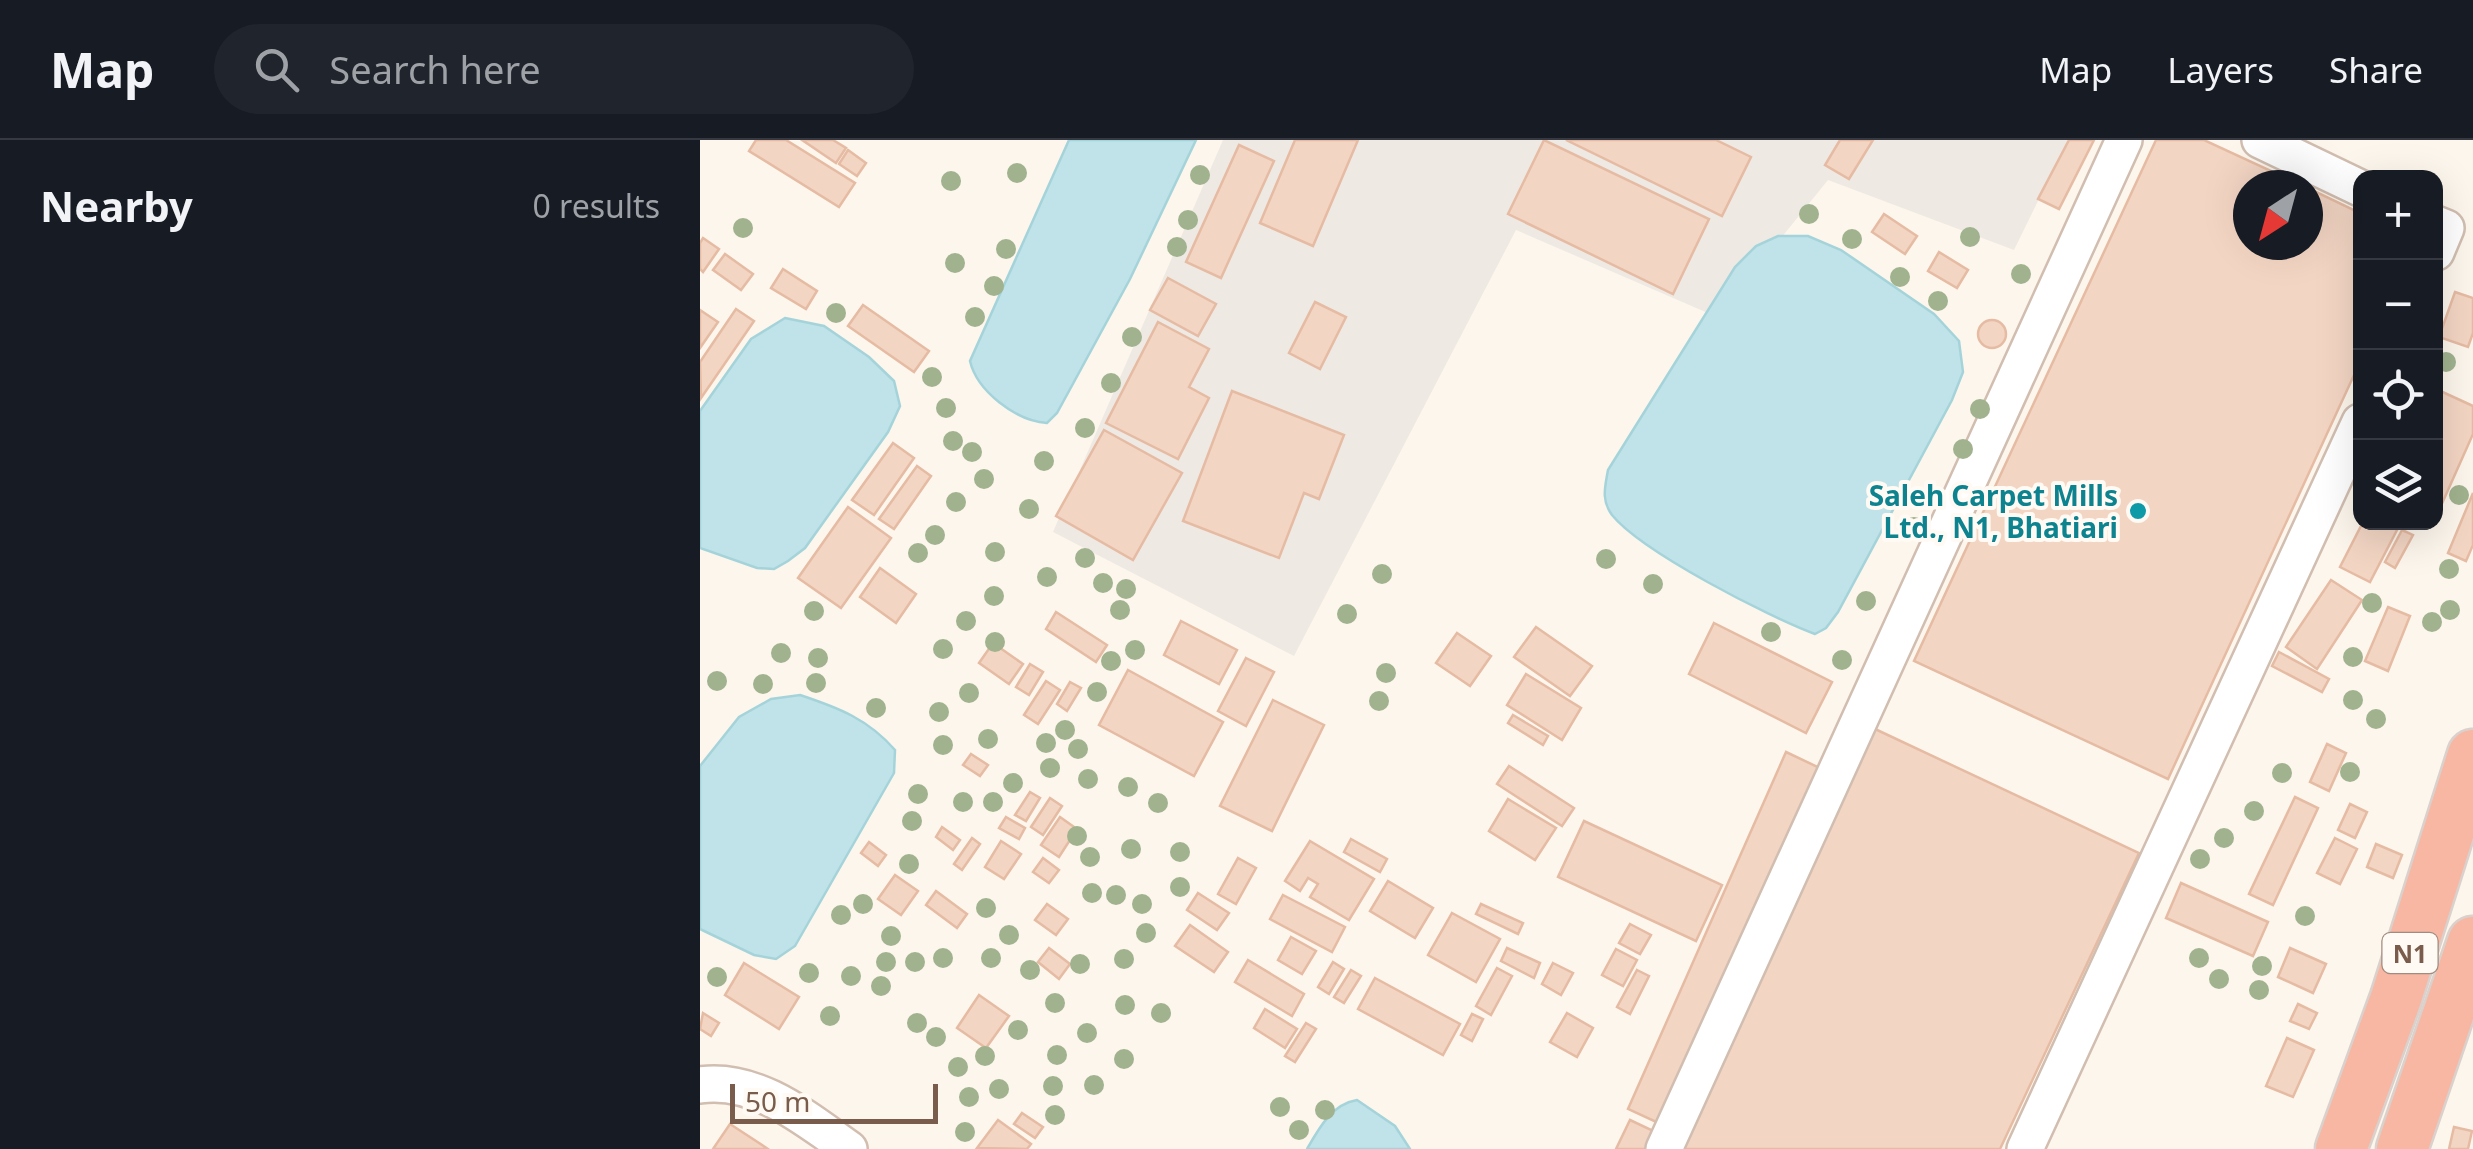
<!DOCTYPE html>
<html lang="en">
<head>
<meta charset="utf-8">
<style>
	body { margin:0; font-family:"Noto Sans",sans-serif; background:#20242c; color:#f1f3f6 }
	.controls { position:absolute; right:30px; top:30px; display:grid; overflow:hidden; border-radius:20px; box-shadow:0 10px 40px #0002 }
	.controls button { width:90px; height:90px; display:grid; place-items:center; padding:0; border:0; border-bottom:2px solid #363941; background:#171b24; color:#f1f3f6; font:50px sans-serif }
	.compass { position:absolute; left:1533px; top:30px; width:90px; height:90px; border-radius:50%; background:#171b24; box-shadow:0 10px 40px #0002; rotate:216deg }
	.scale { position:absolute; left:30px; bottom:25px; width:208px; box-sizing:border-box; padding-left:10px; border:5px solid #7a5c4d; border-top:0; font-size:28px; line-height:35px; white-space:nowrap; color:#7a5c4d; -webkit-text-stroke:8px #fffaf3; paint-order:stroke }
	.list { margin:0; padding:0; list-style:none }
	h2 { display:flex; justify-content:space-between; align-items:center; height:130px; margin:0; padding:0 40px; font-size:42px }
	h2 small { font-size:32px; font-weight:400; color:#9ea1a6 }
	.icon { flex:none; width:55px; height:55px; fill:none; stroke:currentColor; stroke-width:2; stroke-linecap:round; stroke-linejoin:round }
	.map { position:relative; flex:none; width:1773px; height:1009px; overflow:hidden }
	header { display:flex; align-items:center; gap:60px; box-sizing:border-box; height:140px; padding:0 50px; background:#171b24; border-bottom:2px solid #363941 }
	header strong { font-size:48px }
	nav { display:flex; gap:55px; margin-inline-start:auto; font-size:35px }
	.search { width:700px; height:90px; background:#20242c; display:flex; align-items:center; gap:25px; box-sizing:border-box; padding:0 35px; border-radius:55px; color:#9ea1a6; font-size:38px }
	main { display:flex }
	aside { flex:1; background:#171b24 }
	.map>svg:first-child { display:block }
</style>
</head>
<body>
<header>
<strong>Map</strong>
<div class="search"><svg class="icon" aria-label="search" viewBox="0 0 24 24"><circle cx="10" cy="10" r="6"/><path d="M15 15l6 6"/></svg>Search here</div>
<nav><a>Map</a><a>Layers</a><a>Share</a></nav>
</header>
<main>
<aside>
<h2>Nearby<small>0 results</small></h2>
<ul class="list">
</ul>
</aside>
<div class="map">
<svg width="1773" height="1009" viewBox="0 0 1773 1009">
	<rect width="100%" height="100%" fill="#fdf6ec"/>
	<path fill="#efe9e4" d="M523,0h845l-54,110 -186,-70 -111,137 -201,-87 -222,426 -241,-124z"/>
	<g fill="#bfe3e8" stroke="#a5d3da" stroke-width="2.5">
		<path d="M369,0h127l-66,139 -73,134 -10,10c-31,-2 -70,-32 -77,-62z"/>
		<path d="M1078,96h30l33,14 93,64 25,27 4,31 -11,28 -114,212 -12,16 -11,6c-46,-17 -173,-82 -203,-119 -11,-15 -7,-28 -4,-45l127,-203 21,-21z"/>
		<path d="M85,178l39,8 45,31 25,24 6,25 -12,26 -83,116 -17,13 -14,8 -17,-1 -57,-20v-137l51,-72z"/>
		<path d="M100,555c39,13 68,24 95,55l-1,23 -99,173 -19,13 -22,-4 -54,-26v-163l39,-49 32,-18z"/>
		<path d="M657,960l38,26 15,23h-103c12,-21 25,-45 50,-49z"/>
	</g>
	<g fill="#f3d5c3" stroke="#e6bba3" stroke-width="2.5">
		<path d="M56,0h30l69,43 -16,24 -90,-56z"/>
		<path d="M102,0h31l13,8 -10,15z"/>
		<path d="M595,0h63l-45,106 -53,-23z"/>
		<path d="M844,0l165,79 -36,75 -165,-80z"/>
		<path d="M866,0h150l35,17 -29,59z"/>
		<path d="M1140,0h33l-24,39 -24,-14z"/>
		<path d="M1369,0h25l-35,69 -21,-10z"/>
		<path d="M1456,0h48l97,45h-53v60h60v-57l52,25v149l-192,417 -254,-118z"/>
		<path d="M539,5l35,16 -53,117 -35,-16z"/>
		<path d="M148,10l18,13 -9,13 -18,-12z"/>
		<path d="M1184,74l33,22 -12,18 -33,-22z"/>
		<path d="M3,98l16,11 -16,23 -3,-3v-26z"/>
		<path d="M1239,112l29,18 -11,18 -29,-17z"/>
		<path d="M25,114l28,20 -12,16 -28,-20z"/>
		<path d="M83,129l34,22 -11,18 -35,-21z"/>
		<path d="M468,138l48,26 -18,32 -48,-26z"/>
		<path d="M1755,152l18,6v35l-5,14 -29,-10z"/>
		<path d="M615,162l31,15 -26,52 -31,-16z"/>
		<path d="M163,165l66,46 -15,21 -66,-46z"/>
		<path d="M36,169l18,12 -53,77 -1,-36z"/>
		<path d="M0,170l18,12 -18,26z"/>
		<circle cx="1292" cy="194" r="14"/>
		<path d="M458,182l51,27 -20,38 20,11 -31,61 -72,-36z"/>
		<path d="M1736,249l37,17v28l-37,83z"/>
		<path d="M532,251l112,44 -25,64 -15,-6 -25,65 -96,-37z"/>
		<path d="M404,290l78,43 -49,87 -77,-44z"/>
		<path d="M193,303l21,15 -40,57 -22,-15z"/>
		<path d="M217,326l14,10 -37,53 -15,-10z"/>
		<path d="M1773,353v52l-7,16 -18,-8z"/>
		<path d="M148,367l43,31 -50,70 -43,-30z"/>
		<path d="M1663,382h20l14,8 -27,52 -30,-15z"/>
		<path d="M1702,390l11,5 -18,33 -10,-6z"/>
		<path d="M180,428l36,26 -20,29 -36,-26z"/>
		<path d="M1631,440l31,20 -45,69 -31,-22z"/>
		<path d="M1688,467l22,9 -22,55 -23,-10z"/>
		<path d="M356,472l51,33 -11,17 -50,-33z"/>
		<path d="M481,481l56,29 -18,34 -55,-29z"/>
		<path d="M1014,483l118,59 -26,51 -117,-59z"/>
		<path d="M836,487l56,39 -22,30 -56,-39z"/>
		<path d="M757,493l34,23 -21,30 -34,-23z"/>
		<path d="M293,503l30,21 -14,20 -30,-21z"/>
		<path d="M1579,512l50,27 -7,13 -50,-26z"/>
		<path d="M546,518l28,14 -28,54 -28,-15z"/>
		<path d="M330,524l13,8 -14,23 -13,-8z"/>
		<path d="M428,530l95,52 -29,54 -95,-51z"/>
		<path d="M826,534l55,34 -19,32 -55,-35z"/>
		<path d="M346,541l14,9 -22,34 -14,-9z"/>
		<path d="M370,542l11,6 -14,23 -10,-7z"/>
		<path d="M573,560l51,25 -52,106 -52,-25z"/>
		<path d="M813,575l35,21 -5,9 -35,-22z"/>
		<path d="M1175,589l264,124 -139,296h-321z"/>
		<path d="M1627,604l19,9 -17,38 -19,-9z"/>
		<path d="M1086,612l38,18 -159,356 -37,-17z"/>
		<path d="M271,614l17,11 -8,11 -17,-11z"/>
		<path d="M809,626l65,42 -12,18 -65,-42z"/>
		<path d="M330,652l10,6 -14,23 -11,-6z"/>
		<path d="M1595,657l23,11 -45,97 -24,-11z"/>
		<path d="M350,658l12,8 -19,29 -12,-8z"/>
		<path d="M808,659l48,29 -21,32 -46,-29z"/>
		<path d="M1650,664l17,8 -12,26 -17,-8z"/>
		<path d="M306,677l19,11 -6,11 -20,-11z"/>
		<path d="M360,677l17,12 -18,28 -18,-12z"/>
		<path d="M884,681l138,64 -26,56 -138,-64z"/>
		<path d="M242,687l18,13 -7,10 -17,-13z"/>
		<path d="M272,698l8,6 -18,26 -8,-6z"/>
		<path d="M1635,698l22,11 -17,35 -23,-11z"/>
		<path d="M651,699l36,20 -7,13 -36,-20z"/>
		<path d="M301,701l20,13 -17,25 -19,-12z"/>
		<path d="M610,701l64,38 -25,41 -39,-23 8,-13 -10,-6 -8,13 -15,-10z"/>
		<path d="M169,702l17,13 -8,11 -17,-13z"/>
		<path d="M1676,704l26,11 -9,23 -26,-11z"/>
		<path d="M343,718l16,12 -10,13 -16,-11z"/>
		<path d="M538,718l18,10 -20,36 -18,-10z"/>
		<path d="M195,735l23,16 -17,24 -23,-16z"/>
		<path d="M688,741l45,27 -18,30 -45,-27z"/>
		<path d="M1481,743l87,39 -15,34 -87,-38z"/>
		<path d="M236,751l31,23 -10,14 -31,-23z"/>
		<path d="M498,753l31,20 -12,17 -30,-20z"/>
		<path d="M583,755l62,32 -13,25 -62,-33z"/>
		<path d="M347,764l21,15 -12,16 -21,-15z"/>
		<path d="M781,764l42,19 -5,11 -42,-20z"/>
		<path d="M752,773l48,26 -24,43 -48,-27z"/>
		<path d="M930,784l21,11 -11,19 -21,-11z"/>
		<path d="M490,785l38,27 -14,20 -39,-26z"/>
		<path d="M591,797l25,14 -14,23 -24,-14z"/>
		<path d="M349,808l21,16 -11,15 -21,-17z"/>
		<path d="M807,808l33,15 -6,15 -33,-17z"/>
		<path d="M1590,808l36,16 -13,29 -35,-16z"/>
		<path d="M916,809l21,11 -14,26 -21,-11z"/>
		<path d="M548,820l56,34 -12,22 -57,-34z"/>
		<path d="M633,822l11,7 -15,25 -11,-7z"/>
		<path d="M44,823l55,34 -20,32 -54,-34z"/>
		<path d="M853,823l20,10 -12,22 -19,-11z"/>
		<path d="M797,828l15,8 -21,39 -15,-9z"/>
		<path d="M651,830l10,6 -17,27 -10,-6z"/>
		<path d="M937,830l12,6 -19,38 -13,-7z"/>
		<path d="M675,838l85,46 -17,31 -85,-46z"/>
		<path d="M279,855l30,21 -23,32 -29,-20z"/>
		<path d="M1598,864l19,9 -8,16 -19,-8z"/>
		<path d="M565,869l32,20 -12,19 -31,-20z"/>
		<path d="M3,873l16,10 -8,13 -11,-7z"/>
		<path d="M867,873l26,15 -16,29 -27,-15z"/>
		<path d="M772,874l11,5 -11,22 -11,-6z"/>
		<path d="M606,883l10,6 -21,33 -10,-6z"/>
		<path d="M1587,898l27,12 -21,47 -27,-11z"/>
		<path d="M322,973l21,14 -8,11 -21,-14z"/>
		<path d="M298,980l33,24 -4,5 -50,-1z"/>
		<path d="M930,980l32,15 -7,14h-39z"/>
		<path d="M30,984l38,25h-55z"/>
		<path d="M1754,987l18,4 -4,18h-19z"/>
	</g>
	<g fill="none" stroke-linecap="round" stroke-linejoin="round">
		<g stroke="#d1beb0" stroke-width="40">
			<g id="minor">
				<path d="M1560,0l100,48"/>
				<path d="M1736,84l10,4 -10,24"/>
				<path d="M0,945c56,-8 105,33 149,64"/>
				<path d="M964,1009l460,-1009"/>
				<path d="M1325,1009l335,-727"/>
			</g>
		</g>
		<g stroke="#dad1cd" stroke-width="55">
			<g id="highway">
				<path d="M1641,1009l55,-151 77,-243"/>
				<path d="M1702,1009l71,-207"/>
			</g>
		</g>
		<use href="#minor" stroke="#fff" stroke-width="35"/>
		<use href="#highway" stroke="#f7b7a3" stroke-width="50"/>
	</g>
	<g fill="#a0b28e">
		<circle cx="317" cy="33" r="10"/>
		<circle cx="500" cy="35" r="10"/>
		<circle cx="251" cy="41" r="10"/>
		<circle cx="1109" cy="74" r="10"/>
		<circle cx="488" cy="80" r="10"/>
		<circle cx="43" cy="88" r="10"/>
		<circle cx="1270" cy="97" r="10"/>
		<circle cx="1152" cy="99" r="10"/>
		<circle cx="477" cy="107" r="10"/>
		<circle cx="306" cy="109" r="10"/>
		<circle cx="255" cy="123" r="10"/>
		<circle cx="1321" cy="134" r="10"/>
		<circle cx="1200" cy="137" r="10"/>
		<circle cx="294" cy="146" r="10"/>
		<circle cx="1238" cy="161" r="10"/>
		<circle cx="136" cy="173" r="10"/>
		<circle cx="275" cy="177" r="10"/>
		<circle cx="432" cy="197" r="10"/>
		<circle cx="1746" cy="222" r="10"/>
		<circle cx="232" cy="237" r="10"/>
		<circle cx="411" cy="243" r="10"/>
		<circle cx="246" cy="268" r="10"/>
		<circle cx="1280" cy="269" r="10"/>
		<circle cx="385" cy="288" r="10"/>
		<circle cx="253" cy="301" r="10"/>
		<circle cx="1263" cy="309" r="10"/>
		<circle cx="272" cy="312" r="10"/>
		<circle cx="344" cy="321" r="10"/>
		<circle cx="284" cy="339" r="10"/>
		<circle cx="1759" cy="355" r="10"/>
		<circle cx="256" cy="362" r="10"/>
		<circle cx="329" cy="369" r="10"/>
		<circle cx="1214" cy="387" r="10"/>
		<circle cx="235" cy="395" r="10"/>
		<circle cx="295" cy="412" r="10"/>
		<circle cx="218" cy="413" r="10"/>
		<circle cx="385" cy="418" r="10"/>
		<circle cx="906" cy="419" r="10"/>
		<circle cx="1749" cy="429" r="10"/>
		<circle cx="682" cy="434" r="10"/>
		<circle cx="347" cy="437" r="10"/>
		<circle cx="403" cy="443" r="10"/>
		<circle cx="953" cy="444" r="10"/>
		<circle cx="426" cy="449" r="10"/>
		<circle cx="294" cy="456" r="10"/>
		<circle cx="1166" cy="461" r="10"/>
		<circle cx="1672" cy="463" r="10"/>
		<circle cx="420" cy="470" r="10"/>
		<circle cx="1750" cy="470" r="10"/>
		<circle cx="114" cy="471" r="10"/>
		<circle cx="647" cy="474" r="10"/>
		<circle cx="266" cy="481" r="10"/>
		<circle cx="1732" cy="482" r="10"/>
		<circle cx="1071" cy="492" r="10"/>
		<circle cx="295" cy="502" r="10"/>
		<circle cx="243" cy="509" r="10"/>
		<circle cx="435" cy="510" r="10"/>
		<circle cx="81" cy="513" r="10"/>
		<circle cx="1653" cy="517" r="10"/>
		<circle cx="118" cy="518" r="10"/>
		<circle cx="1142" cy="520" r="10"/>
		<circle cx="411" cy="521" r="10"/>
		<circle cx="686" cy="533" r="10"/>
		<circle cx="17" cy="541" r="10"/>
		<circle cx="116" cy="543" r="10"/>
		<circle cx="63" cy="544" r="10"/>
		<circle cx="397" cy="552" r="10"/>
		<circle cx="269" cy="553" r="10"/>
		<circle cx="1653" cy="560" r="10"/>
		<circle cx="679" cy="561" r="10"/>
		<circle cx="176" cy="568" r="10"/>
		<circle cx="239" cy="572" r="10"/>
		<circle cx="1676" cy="579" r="10"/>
		<circle cx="365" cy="590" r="10"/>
		<circle cx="288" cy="599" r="10"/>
		<circle cx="346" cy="603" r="10"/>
		<circle cx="243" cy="605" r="10"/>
		<circle cx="378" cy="609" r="10"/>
		<circle cx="350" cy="628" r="10"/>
		<circle cx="1650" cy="632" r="10"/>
		<circle cx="1582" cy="633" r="10"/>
		<circle cx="388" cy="639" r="10"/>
		<circle cx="313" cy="643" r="10"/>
		<circle cx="428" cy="647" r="10"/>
		<circle cx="218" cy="654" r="10"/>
		<circle cx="263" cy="662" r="10"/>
		<circle cx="293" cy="662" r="10"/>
		<circle cx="458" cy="663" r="10"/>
		<circle cx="1554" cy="671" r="10"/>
		<circle cx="212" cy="681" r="10"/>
		<circle cx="377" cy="696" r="10"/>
		<circle cx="1524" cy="698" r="10"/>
		<circle cx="431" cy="709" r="10"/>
		<circle cx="480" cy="712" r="10"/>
		<circle cx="390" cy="717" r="10"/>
		<circle cx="1500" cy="719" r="10"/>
		<circle cx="209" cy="724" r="10"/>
		<circle cx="480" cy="747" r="10"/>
		<circle cx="392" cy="753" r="10"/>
		<circle cx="416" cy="755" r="10"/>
		<circle cx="163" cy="764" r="10"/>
		<circle cx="442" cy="764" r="10"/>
		<circle cx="286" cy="768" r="10"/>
		<circle cx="141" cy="775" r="10"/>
		<circle cx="1605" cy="776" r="10"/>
		<circle cx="446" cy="793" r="10"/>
		<circle cx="309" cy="795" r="10"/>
		<circle cx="191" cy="796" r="10"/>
		<circle cx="243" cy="818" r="10"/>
		<circle cx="291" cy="818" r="10"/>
		<circle cx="1499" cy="818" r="10"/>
		<circle cx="424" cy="819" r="10"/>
		<circle cx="186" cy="822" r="10"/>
		<circle cx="215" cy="822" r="10"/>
		<circle cx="380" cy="824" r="10"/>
		<circle cx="1562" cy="826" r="10"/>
		<circle cx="330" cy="830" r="10"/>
		<circle cx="109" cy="833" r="10"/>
		<circle cx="151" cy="836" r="10"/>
		<circle cx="17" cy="837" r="10"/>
		<circle cx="1519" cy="839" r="10"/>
		<circle cx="181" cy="846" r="10"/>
		<circle cx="1559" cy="850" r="10"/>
		<circle cx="355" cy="863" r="10"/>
		<circle cx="425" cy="865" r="10"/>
		<circle cx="461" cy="873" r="10"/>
		<circle cx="130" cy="876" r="10"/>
		<circle cx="217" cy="883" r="10"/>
		<circle cx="318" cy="890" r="10"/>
		<circle cx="387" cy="893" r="10"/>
		<circle cx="236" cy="897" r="10"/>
		<circle cx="357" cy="915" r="10"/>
		<circle cx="285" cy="916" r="10"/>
		<circle cx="424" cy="919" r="10"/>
		<circle cx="258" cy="927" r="10"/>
		<circle cx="394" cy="945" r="10"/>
		<circle cx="353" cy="946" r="10"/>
		<circle cx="299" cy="949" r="10"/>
		<circle cx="269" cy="957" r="10"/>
		<circle cx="580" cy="967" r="10"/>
		<circle cx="625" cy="970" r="10"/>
		<circle cx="355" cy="975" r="10"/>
		<circle cx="599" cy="990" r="10"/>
		<circle cx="265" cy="992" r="10"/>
	</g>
	<circle fill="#0f9aa8" stroke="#fffaf3" stroke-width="4" cx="1438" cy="371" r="10"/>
	<g text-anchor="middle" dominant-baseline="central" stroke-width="8" stroke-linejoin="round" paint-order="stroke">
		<rect fill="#fffaf3" stroke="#a28b7f" stroke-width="2.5" x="1682.5" y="793" width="55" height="40" rx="8"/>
		<g font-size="25" font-weight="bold" fill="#7a5c4d">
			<text x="1710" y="813">N1</text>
		</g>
		<g font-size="28" font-weight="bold" fill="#0d838f" stroke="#fffaf3" text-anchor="end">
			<text x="1418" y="355">Saleh Carpet Mills<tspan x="1418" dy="32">Ltd., N1, Bhatiari</tspan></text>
		</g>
	</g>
</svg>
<div class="controls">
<button>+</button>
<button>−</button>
<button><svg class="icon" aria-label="locate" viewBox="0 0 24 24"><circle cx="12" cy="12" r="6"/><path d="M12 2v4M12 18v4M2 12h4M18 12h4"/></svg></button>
<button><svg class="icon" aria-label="layers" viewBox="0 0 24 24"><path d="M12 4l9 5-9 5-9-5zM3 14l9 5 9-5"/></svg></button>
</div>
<svg class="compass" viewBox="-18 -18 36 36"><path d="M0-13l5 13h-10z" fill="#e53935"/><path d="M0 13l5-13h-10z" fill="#9ea1a6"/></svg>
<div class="scale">50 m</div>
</div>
</main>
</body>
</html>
